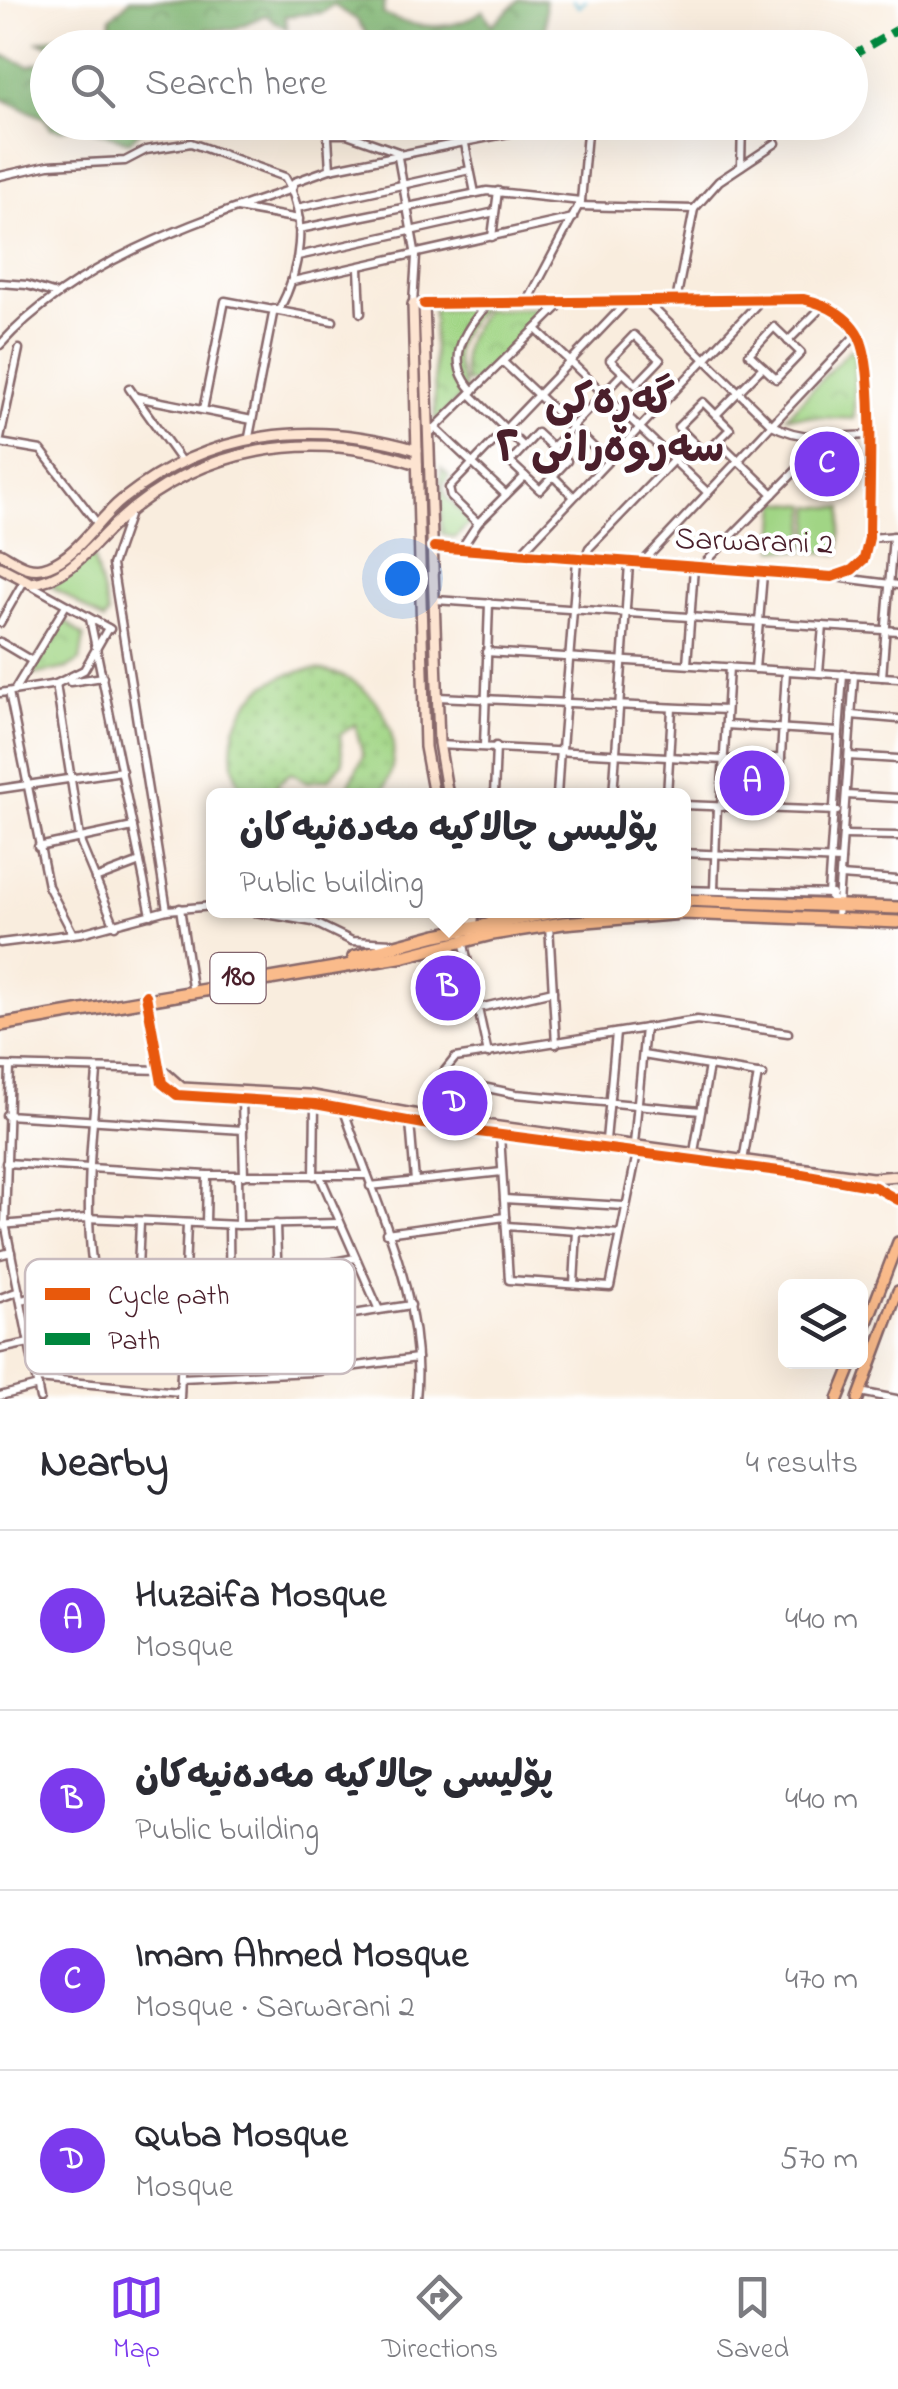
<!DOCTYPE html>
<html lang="en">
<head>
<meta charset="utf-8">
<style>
	body { margin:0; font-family:"Indie Flower","Playpen Sans Arabic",sans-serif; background:#f2f2f3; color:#2b2b33 }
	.controls { position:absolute; right:30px; bottom:30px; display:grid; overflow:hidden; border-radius:15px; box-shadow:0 10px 40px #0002 }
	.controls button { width:90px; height:90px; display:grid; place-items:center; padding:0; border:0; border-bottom:2px solid #e1e1e2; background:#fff; color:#2b2b33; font:50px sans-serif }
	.you { position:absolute; left:402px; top:578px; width:35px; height:35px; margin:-25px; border:8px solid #fff; border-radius:50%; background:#1a73e8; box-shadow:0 0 0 15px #1a73e833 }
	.badge { display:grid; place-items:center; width:65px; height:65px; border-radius:50%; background:#7c3aed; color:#fff; font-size:32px; font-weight:700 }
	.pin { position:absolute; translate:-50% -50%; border:5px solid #fff; box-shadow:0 2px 10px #0006 }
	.popup { position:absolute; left:206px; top:788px; width:485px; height:130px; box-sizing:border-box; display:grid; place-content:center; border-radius:15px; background:#fff; filter:drop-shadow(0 2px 8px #0005); font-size:32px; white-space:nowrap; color:#7c7c81 }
	.popup b { font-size:38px; color:#2b2b33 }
	.popup::after { content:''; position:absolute; left:50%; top:100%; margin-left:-20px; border:20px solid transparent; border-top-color:#fff }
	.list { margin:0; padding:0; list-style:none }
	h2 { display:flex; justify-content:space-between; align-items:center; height:130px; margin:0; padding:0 40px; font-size:42px }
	h2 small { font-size:32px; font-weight:400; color:#7c7c81 }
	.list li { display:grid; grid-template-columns:65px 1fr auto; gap:30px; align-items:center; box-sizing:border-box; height:180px; padding:0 40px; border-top:2px solid #e1e1e2 }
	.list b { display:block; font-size:38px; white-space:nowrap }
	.list p { margin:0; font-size:32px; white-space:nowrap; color:#7c7c81 }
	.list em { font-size:32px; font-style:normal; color:#7c7c81 }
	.icon { flex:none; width:55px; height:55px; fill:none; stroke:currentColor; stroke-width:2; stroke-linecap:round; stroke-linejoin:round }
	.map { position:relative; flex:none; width:898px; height:1399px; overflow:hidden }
	.search { position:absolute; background:#fff; box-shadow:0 10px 40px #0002; left:30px; right:30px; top:30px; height:110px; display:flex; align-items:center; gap:25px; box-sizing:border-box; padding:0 35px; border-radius:55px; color:#7c7c81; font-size:38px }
	.sheet { height:850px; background:#fff }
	nav { display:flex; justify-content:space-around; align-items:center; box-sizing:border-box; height:140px; border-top:2px solid #e1e1e2; background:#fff; font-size:28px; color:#7c7c81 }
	nav a { display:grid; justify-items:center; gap:5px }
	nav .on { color:#7c3aed }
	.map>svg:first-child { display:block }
</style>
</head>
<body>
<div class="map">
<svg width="898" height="1399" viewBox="0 0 898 1399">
	<defs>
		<pattern id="forest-crowns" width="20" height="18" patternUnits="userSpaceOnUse" patternTransform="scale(2.5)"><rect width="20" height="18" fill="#80b672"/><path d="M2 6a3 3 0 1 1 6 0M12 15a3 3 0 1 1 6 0" fill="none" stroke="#6b935e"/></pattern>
		<pattern id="park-crowns" width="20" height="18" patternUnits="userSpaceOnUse" patternTransform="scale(2.5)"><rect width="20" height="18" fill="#a1d585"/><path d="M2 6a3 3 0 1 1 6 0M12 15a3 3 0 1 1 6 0" fill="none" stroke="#8cb673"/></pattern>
		<pattern id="garden-dots" width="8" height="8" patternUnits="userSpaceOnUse" patternTransform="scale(2.5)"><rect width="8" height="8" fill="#a1d585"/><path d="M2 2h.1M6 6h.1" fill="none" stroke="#8cb673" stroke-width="1.8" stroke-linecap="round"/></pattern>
	</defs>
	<rect width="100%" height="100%" fill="#fff"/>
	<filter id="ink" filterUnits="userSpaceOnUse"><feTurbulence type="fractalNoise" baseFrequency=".01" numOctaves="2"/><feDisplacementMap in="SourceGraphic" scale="20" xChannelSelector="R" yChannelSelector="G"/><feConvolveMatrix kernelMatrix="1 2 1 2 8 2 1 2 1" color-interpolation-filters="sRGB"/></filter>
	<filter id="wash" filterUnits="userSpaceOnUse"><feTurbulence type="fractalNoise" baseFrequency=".0048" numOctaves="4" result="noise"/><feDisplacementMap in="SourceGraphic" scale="40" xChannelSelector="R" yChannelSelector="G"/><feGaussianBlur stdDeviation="2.25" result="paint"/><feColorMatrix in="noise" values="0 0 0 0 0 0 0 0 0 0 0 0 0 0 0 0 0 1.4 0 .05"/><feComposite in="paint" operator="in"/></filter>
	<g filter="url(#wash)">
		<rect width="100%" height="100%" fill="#f9edde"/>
		<g fill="#a1d585" stroke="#767a58" stroke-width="2.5">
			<path d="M778,502l30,3 -4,46 -30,-2z"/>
			<path d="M812,506l31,2 -4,46 -31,-3z"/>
			<path d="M93,555l15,59 -4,7 -53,-35z"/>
		</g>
		<g fill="url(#forest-crowns)" stroke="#656a4e" stroke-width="2.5">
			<path d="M130,0h255l-2,14c29,15 72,19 100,-4l9,15 27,-25h26l1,42 -4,6 -173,-1 4,-3 -16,-24 -24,-15 -11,8 -37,3 2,13 -22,-14 -33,15 -25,-1 -5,3 7,15 -148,1 -23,-6 21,-6 11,6 45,5 8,-8 -13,-7 1,-15z"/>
			<path d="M0,54l29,12 18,-6 1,62 101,1 -20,19 -49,-17 -19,5 -10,-2 -7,-10 -44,-20z"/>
		</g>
		<g fill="url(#park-crowns)" stroke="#767a58" stroke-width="2.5">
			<path d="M482,308c-30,33 -32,42 -16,83l-31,32 -2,-113z"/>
			<path d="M540,308c3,16 -49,61 -64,74h-10c-8,-31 0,-46 19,-72z"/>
			<path d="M850,349l5,3 -1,67 -67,-3z"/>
			<path d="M441,468l8,8 -6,11 5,12 23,23 -16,16 -14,-5z"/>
			<path d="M63,619l21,18 -4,24 -12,7 -41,8z"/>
		</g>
		<path fill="url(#garden-dots)" stroke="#767a58" stroke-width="2.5" d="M323,670c59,12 89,73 58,125h-27l-6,-8 15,-31 -8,-32 -15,11 3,27 -14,17 -22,3 -16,-9 -15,12 13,10h-45c-34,-61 9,-129 79,-125z"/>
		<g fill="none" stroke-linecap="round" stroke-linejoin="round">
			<path stroke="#56bad5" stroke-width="2.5" d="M573,0l6,7 7,-7"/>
		</g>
	</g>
	<g filter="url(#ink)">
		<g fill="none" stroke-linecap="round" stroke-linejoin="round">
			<g stroke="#87676a" stroke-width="11">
				<g id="street">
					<path d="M327,122l3,47"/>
					<path d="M328,134h19l51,18"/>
					<path d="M465,144l10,49"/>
					<path d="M397,152l19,104 -3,48"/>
					<path d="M741,166l1,-44"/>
					<path d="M0,176l49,-11 76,-4 21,-11 45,-7 94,34c24,41 15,94 -6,133"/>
					<path d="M578,206l116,3"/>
					<path d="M237,208l62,11"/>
					<path d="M297,208l173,-38"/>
					<path d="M299,229l188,-38 94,10"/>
					<path d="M492,237l6,-46"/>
					<path d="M298,256l197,-44"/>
					<path d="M359,268l2,45"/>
					<path d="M293,281l280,-63"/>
					<path d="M0,283l27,2 26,8"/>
					<path d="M676,301l18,-92 25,-28 57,-38"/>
					<path d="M527,303l54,-102 7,-79"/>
					<path d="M648,303l124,122c30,16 62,12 96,10"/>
					<path d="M424,304l379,-5c24,5 51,19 59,45 13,39 7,148 7,194l-5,21 -12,11 -20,7 -398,-30"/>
					<path d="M774,327l27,26 -25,26 -27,-25z"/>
					<path d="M536,329l172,164"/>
					<path d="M634,335l26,25 -24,25 -26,-25z"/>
					<path d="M788,341l36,-36"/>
					<path d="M0,345c73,-81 190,-122 292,-156l2,-7 36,-13 199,-40 58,-7"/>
					<path d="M503,362l104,98"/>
					<path d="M129,388l52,73"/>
					<path d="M473,391c-29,-31 -9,-60 14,-86"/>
					<path d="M470,394l54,53"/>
					<path d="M136,397l116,23"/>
					<path d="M703,402l27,27 -25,25 -27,-27z"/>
					<path d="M203,410l22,-109 108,20"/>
					<path d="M716,415l47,-48"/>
					<path d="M435,428l71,67"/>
					<path d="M430,433l131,-129"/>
					<path d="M537,433l30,28 -27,29 -30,-28z"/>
					<path d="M249,437l25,-128"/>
					<path d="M0,439l19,-90"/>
					<path d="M718,441l55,53"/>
					<path d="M0,443l41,7 56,73"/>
					<path d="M552,448l71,-75"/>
					<path d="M553,476l19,19"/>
					<path d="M129,516l-17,49 55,345"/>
					<path d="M478,523l-27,-26 -2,-9 177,-185"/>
					<path d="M869,538l29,-2"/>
					<path d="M461,549l17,-26 47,-47"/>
					<path d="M520,554l241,-254"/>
					<path d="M584,560l5,-12 103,-107"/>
					<path d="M640,565l217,-231"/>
					<path d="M701,567l127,-129"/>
					<path d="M835,577l63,8"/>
					<path d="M435,600l463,31"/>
					<path d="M90,619l61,296"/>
					<path d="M0,623l24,-42 86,48"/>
					<path d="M108,628l-24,42 -28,14 25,160 34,82"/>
					<path d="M0,642l32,19"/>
					<path d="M486,652l412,26"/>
					<path d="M687,664l7,-97"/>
					<path d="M755,669l8,-95"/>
					<path d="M819,673l4,-47"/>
					<path d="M882,677l11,-141"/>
					<path d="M70,682l33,-5"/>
					<path d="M15,689l51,-84"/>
					<path d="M9,692l39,194 25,48"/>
					<path d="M0,693l57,-9"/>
					<path d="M438,697l288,13"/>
					<path d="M851,715l47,4"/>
					<path d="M726,725l113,7"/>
					<path d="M439,745l285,15 57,-2"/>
					<path d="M484,746l5,-143"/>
					<path d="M562,749l15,-189"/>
					<path d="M849,756l49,3"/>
					<path d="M0,789l122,-18"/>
					<path d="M846,795l52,3"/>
					<path d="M494,796l2,-50"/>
					<path d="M557,796l3,-47"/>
					<path d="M613,796l16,-232"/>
					<path d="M667,796l5,-88"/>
					<path d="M683,805l154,6"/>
					<path d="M721,807l8,-140"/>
					<path d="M778,807l8,-136"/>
					<path d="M843,835l55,1"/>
					<path d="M38,847l95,-20"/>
					<path d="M683,853l158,7"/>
					<path d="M840,876l58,4"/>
					<path d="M95,879l45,-17"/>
					<path d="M714,889l3,-82"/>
					<path d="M683,890l149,4"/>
					<path d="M837,904l-9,-10 15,-220"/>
					<path d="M180,908l12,79"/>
					<path d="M243,910l70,12 39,19 40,2"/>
					<path d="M837,918l17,-243"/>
					<path d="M549,925l7,119"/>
					<path d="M463,940l25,114"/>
					<path d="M0,943l81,-10 86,-23 46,-4"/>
					<path d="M479,1008l74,-17"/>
					<path d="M643,1055l120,20"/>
					<path d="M0,1066l162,4"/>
					<path d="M10,1067l-5,156 35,176"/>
					<path d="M97,1072c-7,89 -19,180 13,266"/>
					<path d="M440,1078l76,16 185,17"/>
					<path d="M242,1100l2,76"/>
					<path d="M344,1110c30,92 83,190 72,289"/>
					<path d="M6,1115l237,15"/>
					<path d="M429,1117l10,-39 16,-20 242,-38 91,13"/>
					<path d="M410,1122l5,59"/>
					<path d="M500,1135l9,145 101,7 27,-134"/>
					<path d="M606,1140l10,-107"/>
					<path d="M634,1144l11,-116"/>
					<path d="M694,1152l15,-86"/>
					<path d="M743,1161l15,-87"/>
					<path d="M6,1163l201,12h158"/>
					<path d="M238,1176l1,49"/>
					<path d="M314,1176l1,-72"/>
					<path d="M320,1176l59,134"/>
					<path d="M370,1186l132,-14"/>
					<path d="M504,1199l120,7"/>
					<path d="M206,1223l1,-48"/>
					<path d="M276,1224l3,100"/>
					<path d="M0,1225l86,-7 153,7 100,-2"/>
					<path d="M229,1225l1,107"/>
					<path d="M506,1226l113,8"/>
					<path d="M386,1233l119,-16"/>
					<path d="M0,1255l11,-3"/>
					<path d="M277,1273l78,-15"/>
					<path d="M574,1284l3,-53"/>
					<path d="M0,1298l19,-7"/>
					<path d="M21,1300l75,-15 41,3"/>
					<path d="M27,1333l155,8 229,-36"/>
					<path d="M135,1339l5,-117"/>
					<path d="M0,1349l29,-6"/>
					<path d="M181,1378l131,-6 105,-14"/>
					<path d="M37,1379l143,13"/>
					<path d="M860,1392l36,7"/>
					<path d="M0,1396l38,-10"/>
					<path d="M180,1399l7,-176"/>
				</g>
			</g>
			<g stroke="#87676a" stroke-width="14">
				<g id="secondary">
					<path d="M0,553c16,9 30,21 49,13 29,-11 49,-47 73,-66 88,-70 190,-81 295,-50"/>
					<path d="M0,567l31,16c38,-3 60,-38 86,-61 83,-76 195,-94 300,-58"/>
					<path d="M434,796l-9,-49 -12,-443h11l15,439 9,53"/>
					<path d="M457,910l5,22"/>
					<path d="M472,931l2,-21"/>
					<path d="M146,995l16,88 15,12 138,9 125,23 362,47 73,13 23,13"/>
					<path d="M164,1072l18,16 125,7 134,24 431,59 26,-2"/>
				</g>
			</g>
			<g stroke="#87676a" stroke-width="14">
				<g id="primary">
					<path d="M860,1341l38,-99"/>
					<path d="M838,1399l15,-37"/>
					<path d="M858,1399l40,-108"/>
				</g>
			</g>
			<g stroke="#87676a" stroke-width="16">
				<g id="highway">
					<path d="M683,900l215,8"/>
					<path d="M483,910l12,7h11"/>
					<path d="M354,957l83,-22 127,-25"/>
					<path d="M0,1025l405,-69 87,-22 71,-11 120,-10 215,9"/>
				</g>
			</g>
			<use href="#street" stroke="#fff" stroke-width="6"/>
			<use href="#secondary" stroke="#fde4d1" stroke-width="9"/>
			<use href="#primary" stroke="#fabb8b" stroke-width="9"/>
			<use href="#highway" stroke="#fabb8b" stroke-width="11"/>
			<path stroke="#00873e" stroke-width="8" stroke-dasharray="15 8" stroke-linecap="butt" d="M850,57l48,-28"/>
			<g stroke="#fff" stroke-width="16">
				<g id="cycleway">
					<path d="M424,304l379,-5c24,5 51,19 59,45 13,39 7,148 7,194l-5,21 -12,11 -20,7 -398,-30"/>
					<path d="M146,995l16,88 15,12 138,9 125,23 362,47 73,13 23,13"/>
				</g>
			</g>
			<use href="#cycleway" stroke="#e8590c" stroke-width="10"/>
		</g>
	</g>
	<g text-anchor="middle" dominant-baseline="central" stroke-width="8" stroke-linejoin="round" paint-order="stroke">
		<rect fill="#fff" stroke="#80626b" stroke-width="2.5" x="210.5" y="953" width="55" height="50" rx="8"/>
		<g font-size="30" font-weight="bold" fill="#4a1f2b">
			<text x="238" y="978">180</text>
		</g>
		<g font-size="32" fill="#4a1f2b" stroke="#fff">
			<text transform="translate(754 543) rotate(2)">Sarwarani 2</text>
		</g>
		<g font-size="42" font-weight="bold" fill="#4a1f2b" stroke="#fff">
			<text x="610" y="402">گەڕەکی<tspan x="610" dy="48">سەروەرانی ٢</tspan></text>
		</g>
	</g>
	<rect x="25" y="1259" width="330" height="115" rx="15" fill="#fff" stroke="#c9bcbf" stroke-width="2.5"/>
	<rect x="45" y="1288" width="45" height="12" fill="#e8590c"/>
	<rect x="45" y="1333" width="45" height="12" fill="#00873e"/>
	<g font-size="28" fill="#4a1f2b">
		<text x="108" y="1304">Cycle path</text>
		<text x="108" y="1349">Path</text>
	</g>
</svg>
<div class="controls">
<button><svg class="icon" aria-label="layers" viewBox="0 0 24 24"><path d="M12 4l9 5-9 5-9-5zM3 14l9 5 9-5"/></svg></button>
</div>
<div class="you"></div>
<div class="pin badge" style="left:752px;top:783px">A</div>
<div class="pin badge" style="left:448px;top:988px">B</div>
<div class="popup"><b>پۆلیسی چالاکیە مەدەنیەکان</b>Public building</div>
<div class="pin badge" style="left:827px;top:464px">C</div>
<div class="pin badge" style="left:455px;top:1103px">D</div>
<div class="search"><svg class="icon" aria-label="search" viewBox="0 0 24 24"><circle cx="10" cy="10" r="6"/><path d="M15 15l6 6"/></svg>Search here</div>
</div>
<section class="sheet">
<h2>Nearby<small>4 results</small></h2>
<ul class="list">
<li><span class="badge">A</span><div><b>Huzaifa Mosque</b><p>Mosque</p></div><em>440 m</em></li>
<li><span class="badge">B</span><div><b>پۆلیسی چالاکیە مەدەنیەکان</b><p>Public building</p></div><em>440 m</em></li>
<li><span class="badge">C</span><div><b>Imam Ahmed Mosque</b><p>Mosque · Sarwarani 2</p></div><em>470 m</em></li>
<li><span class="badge">D</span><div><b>Quba Mosque</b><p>Mosque</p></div><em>570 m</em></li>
</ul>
</section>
<nav>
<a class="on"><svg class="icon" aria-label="map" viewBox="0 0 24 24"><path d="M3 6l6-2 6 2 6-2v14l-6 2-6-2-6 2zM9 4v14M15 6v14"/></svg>Map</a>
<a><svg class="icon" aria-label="directions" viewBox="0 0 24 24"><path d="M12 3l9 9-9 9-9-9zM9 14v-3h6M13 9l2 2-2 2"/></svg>Directions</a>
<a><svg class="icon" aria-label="saved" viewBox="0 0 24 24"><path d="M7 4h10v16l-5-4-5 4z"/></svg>Saved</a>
</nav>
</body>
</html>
